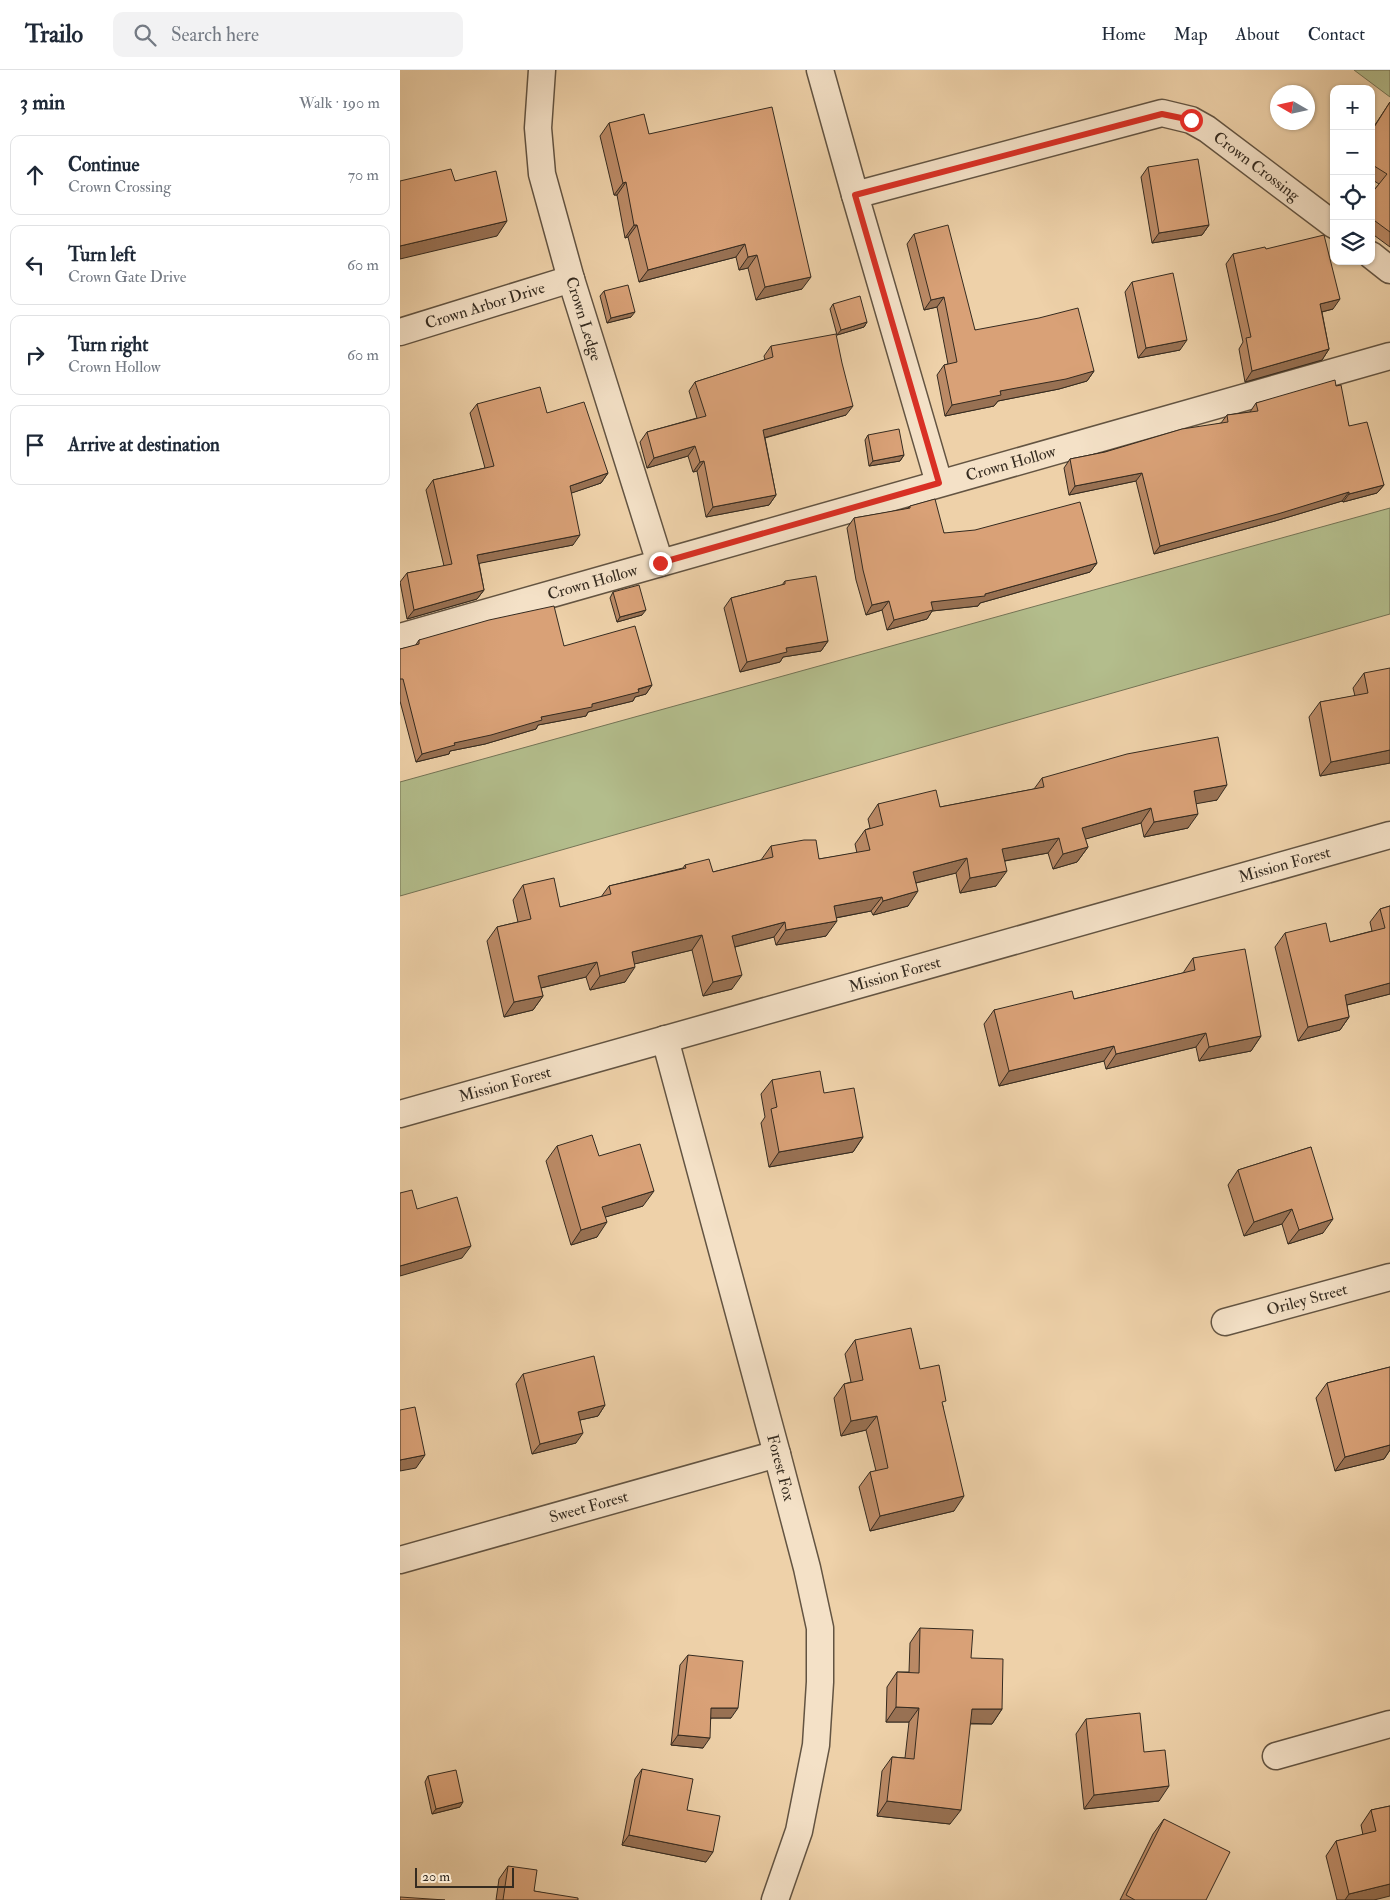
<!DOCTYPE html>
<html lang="en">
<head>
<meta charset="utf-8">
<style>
	body { margin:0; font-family:"IM FELL Double Pica",serif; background:#f2f2f3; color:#1f2937 }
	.controls { position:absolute; right:15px; top:15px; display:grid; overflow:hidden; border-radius:10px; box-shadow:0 1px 4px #0004 }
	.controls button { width:45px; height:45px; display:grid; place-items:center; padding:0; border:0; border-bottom:1px solid #e0e1e3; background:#fff; color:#1f2937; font:25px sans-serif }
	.compass { position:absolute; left:870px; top:15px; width:45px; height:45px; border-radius:50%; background:#fff; box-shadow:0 1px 4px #0004; rotate:279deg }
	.scale { position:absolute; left:15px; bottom:12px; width:99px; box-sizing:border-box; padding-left:5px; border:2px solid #352b20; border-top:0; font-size:14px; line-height:18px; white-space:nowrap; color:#352b20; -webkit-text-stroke:4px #f4e1c7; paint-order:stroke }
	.stop { position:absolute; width:15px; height:15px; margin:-11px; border:4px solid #d93025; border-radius:50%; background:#fff }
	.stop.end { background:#d93025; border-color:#fff; box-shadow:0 1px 5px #0008 }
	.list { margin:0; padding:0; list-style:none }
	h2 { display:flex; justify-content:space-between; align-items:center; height:65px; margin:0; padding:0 20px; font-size:21px }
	h2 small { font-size:16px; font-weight:400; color:#747a83 }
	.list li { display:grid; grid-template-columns:32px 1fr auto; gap:15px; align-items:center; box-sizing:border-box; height:80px; margin:0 10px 10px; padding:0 10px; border:1px solid #e0e1e3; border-radius:10px }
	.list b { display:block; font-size:19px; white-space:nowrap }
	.list p { margin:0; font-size:16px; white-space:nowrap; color:#747a83 }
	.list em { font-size:16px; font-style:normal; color:#747a83 }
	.icon { flex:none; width:28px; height:28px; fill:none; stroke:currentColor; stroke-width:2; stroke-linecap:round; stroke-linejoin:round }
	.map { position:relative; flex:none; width:990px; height:1830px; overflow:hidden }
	header { display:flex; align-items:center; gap:30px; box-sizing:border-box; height:70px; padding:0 25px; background:#fff; border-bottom:1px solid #e0e1e3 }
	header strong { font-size:24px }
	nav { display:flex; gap:28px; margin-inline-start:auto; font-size:18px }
	.search { width:350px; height:45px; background:#f2f2f3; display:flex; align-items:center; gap:12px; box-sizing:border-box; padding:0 18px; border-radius:10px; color:#747a83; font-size:19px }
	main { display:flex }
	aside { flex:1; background:#fff }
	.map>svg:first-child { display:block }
</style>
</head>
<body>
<header>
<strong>Trailo</strong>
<div class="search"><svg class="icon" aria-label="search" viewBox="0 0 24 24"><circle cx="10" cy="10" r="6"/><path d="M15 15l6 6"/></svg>Search here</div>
<nav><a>Home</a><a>Map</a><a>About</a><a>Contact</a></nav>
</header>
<main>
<aside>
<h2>3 min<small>Walk · 190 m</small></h2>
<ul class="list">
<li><svg class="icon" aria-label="ahead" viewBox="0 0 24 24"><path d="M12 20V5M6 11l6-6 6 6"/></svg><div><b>Continue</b><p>Crown Crossing</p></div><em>70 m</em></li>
<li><svg class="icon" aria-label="left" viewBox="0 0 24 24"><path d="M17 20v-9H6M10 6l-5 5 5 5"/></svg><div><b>Turn left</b><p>Crown Gate Drive</p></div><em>60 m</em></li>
<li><svg class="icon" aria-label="right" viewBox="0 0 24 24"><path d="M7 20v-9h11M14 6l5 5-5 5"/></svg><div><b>Turn right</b><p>Crown Hollow</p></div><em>60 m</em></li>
<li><svg class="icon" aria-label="arrive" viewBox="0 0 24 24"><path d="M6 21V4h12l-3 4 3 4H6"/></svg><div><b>Arrive at destination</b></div></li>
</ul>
</aside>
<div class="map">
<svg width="990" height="1830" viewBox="0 0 990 1830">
	<rect width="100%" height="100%" fill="#eed1a9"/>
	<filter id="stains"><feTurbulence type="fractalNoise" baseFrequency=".004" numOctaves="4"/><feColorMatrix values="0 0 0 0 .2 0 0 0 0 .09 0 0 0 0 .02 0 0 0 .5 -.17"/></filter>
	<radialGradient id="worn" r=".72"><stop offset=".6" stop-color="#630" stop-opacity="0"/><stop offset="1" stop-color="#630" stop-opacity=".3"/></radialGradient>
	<g fill="#b3bd8c" stroke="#747456">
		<path d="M954,0h36v27z"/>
		<path d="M990,438v106l-990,282v-114z"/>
	</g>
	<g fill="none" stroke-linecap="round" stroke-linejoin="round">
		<g stroke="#635442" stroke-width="29">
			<g id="minor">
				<path id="s1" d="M142,0l-4,58 4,46 29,105 89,284"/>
				<path d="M420,0l35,125 84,288"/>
				<path id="s2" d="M455,125l307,-82 29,7 16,9 127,96"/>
				<path d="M971,185l19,15"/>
				<path id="s3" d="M0,262l171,-53"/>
				<path id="s4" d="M0,567l990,-281"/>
				<path id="s5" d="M265,969l112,415 30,114 13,60v54l-4,63 -17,86 -24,69"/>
				<path id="s6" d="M0,1044l990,-279"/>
				<path id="s7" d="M825,1252l165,-45"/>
				<path id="s8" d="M0,1490l377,-106"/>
				<path d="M876,1686l114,-32"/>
			</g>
		</g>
		<use href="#minor" stroke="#f4e1c7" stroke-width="26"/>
	</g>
	<g fill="#bb8a66" stroke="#352b20">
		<path d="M990,32v145l-19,-14v-39l8,-10 -8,-5v-48z"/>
		<path d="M209,53l40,11 153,155 -46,11 -8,-32 -9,2 -3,-13 -97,25 -11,-45 -3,1 -8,-43h-3l-14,-59z"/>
		<path d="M748,97l61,58 -7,10 -50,8 -11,-66z"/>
		<path d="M514,164l61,96 119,41 -7,10 -28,8 -61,12 -4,5 -49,10 -8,-41 7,-10 4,-1 -11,-57 -13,3 -17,-66z"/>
		<path d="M866,179l67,60 -11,3 7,37 -7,11 -77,22 -6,-33 4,-7 -17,-78 7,-10z"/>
		<path d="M732,212l48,68 -42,8 -13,-66z"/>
		<path d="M204,221l27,26 -24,6 -7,-27z"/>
		<path d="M433,234l34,18 -3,5 -27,8 -7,-26z"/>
		<path d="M371,276l75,69 -81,23 11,57 -7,10 -63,12 -9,-46 -4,1 -5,-16 -41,12 -7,-26 7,-10 50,-14 -8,-27 6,-9 70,-22 -1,-4z"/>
		<path d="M936,316l13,40 35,59 -7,8 -34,9 -1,-1 -67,20 -121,33 -18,-73 -67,14 -5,-27 6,-9 35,-7 116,-29 6,-8 23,-3 6,-9z"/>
		<path d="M77,334l70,9 61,60 -7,10 -30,10 2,52 -94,18 5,27 -7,9 -70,20 -7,-37 7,-9 37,-7 -18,-76 7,-10 52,-12 -15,-55z"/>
		<path d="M468,365l36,20 -4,6 -31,5 -4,-26z"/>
		<path d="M510,436l34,27 153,30 -7,9 -110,31 -2,3 -46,5 -5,8 -40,11 -5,-20 -16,5 -10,-35 -9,-52 7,-10 53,-9z"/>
		<path d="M385,511l43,60 -7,10 -38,6 -3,5 -40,10 -16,-64 7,-10 51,-13z"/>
		<path d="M213,522l29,23 -25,7 -7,-24z"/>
		<path d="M19,570l145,6 88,39 -6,9 -11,3 -2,4 -45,11 -2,4 -48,9 -2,4 -51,15 -35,7 -1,3 -33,8 -16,-61v-52l15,-3z"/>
		<path d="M964,603l26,90 -70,13 -11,-59 11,-15 35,-6 -2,-8z"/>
		<path d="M642,708l175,22 -21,3 -8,25 -44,9 -3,-14 -56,16 3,8 -11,15 -24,7 -5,-16 -43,8 -9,25 -36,7 -4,-20 -40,10 -8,23 -35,9 -2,-4 -35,7 -10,18 -50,9 -2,-8 -39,10 -3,42 -29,7 -11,-46 -58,14 -9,18 -35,8 -4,-13 -45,11 2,8 -10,14 -29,7 -17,-76 10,-14 21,-5 -5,-22 10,-15 37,22 41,-10 8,-11 74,-18 2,-3 28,7 48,-12 10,-14 48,13 38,-6 -2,-9 10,-14 5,-2 -2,-9 10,-15 62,3 94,-18z"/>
		<path d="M990,836v88l-43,11 2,12 -9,13 -42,11 -23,-94 10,-14 45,9 42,-11 -2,-9 10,-13z"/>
		<path d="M793,888l68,78 -10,15 -52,10 -3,-14 -90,22 -2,-8 -105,25 -15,-62 10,-14 80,-11 109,-26z"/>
		<path d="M372,1010l52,13 39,44 -10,15 -84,15 -8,-44 4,-6 -4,-23z"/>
		<path d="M157,1076l42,10 44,50 -38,11 -8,20 -26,8 -25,-84z"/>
		<path d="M911,1077l12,86 -35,11 -6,-20 -38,12 -16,-51 10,-15z"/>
		<path d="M455,1270l65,29 23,37 11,105 -84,20 -11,-44 11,-15 6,-1 -10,-41 -25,6 -7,-38 10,-14 7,-2 -6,-28z"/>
		<path d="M990,1297v83l-6,9 -49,12 -19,-73 11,-15z"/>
		<path d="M123,1304l82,31 -7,11 -18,4 -4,23 -44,11 -16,-70z"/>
		<path d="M520,1558l51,30 31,51 -10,15h-22l-20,100 -73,-8 5,-45 10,-14 13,1 4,-36h-23l1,-35 10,-15h12l1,-29z"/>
		<path d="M288,1585l43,63h-20l-8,30 -32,-3 9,-80z"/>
		<path d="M686,1649l58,33 15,49 -75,8 -8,-75z"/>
		<path d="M242,1699l45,41 19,52 -84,-17 13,-66z"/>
		<path d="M28,1706l32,31 -28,7 -7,-32z"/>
		<path d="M990,1736l-16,94h-37l-11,-44 10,-15 27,-6 -2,-10 10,-15z"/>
		<path d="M764,1749l42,81h-86l33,-66z"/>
		<path d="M108,1796l26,25 44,9h-82l3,-21z"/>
	</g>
	<g fill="#987153" stroke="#352b20">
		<path d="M226,112l-9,13h-3l9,-12z"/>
		<path d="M107,151l-10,15 -97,23v-13z"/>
		<path d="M234,155h3l-9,12 -3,1z"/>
		<path d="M809,155l-7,10 -50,8 7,-10z"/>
		<path d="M345,174l-9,13 -97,25 9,-12z"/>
		<path d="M357,185l-9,13 -9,2 9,-13z"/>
		<path d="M411,207l-9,12 -46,11 9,-13z"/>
		<path d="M544,227l-7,10 -13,3 7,-10z"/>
		<path d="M940,229l-7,10 -20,5 7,-10z"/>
		<path d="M235,242l-4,5 -24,6 4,-5z"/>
		<path d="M467,252l-3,5 -27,8 4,-5z"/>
		<path d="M787,270l-7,10 -42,8 8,-10z"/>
		<path d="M929,279l-7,11 -77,22 7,-11z"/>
		<path d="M694,301l-7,10 -28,8 -61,12 -4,5 -49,10 7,-11 48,-14z"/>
		<path d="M453,336l-7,9 -90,25 7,-10z"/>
		<path d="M295,376l-7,10 -41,12 7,-10z"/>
		<path d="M504,385l-4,6 -31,5 4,-5z"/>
		<path d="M304,391l-7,10 -4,1 7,-10z"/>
		<path d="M208,403l-7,10 -38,13 7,-10z"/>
		<path d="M742,403l-6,8 -67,14 6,-9z"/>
		<path d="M984,415l-7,8 -34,9 6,-8z"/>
		<path d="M949,422l-7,9 -67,20 -121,33 6,-8z"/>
		<path d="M376,425l-7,10 -63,12 7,-10z"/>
		<path d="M180,465l-7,10 -102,20 6,-10z"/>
		<path d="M697,493l-7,9 -110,31 -2,3 -46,5 -5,8 -40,11 7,-10 37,-18 54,-8z"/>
		<path d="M84,520l-7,9 -70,20 7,-9z"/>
		<path d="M489,531l-7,9 -16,5 6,-10z"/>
		<path d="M246,540l-4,5 -25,7 3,-5z"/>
		<path d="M428,571l-7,10 -38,6 -3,5 -40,10 7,-10 39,-14z"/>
		<path d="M252,615l-6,9 -11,3 -2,4 -45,11 -2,4 -48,9 -2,4 -51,15 -35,7 -1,3 -33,8 6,-8 32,-11 87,-26 51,-13z"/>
		<path d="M990,680v13l-70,13 11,-14z"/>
		<path d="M827,715l-10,15 -33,6 10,-15z"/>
		<path d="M751,738l-10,15 -69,20 10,-15z"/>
		<path d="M798,744l-10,14 -44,9 10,-15z"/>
		<path d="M659,768l-11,15 -56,10 10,-14z"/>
		<path d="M688,777l-11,15 -24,7 10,-15z"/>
		<path d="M567,788l-11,15 -53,13 10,-14z"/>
		<path d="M607,801l-11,15 -36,7 10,-15z"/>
		<path d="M518,821l-10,15 -35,9 10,-14z"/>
		<path d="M482,827l-11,14 -47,9 10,-14z"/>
		<path d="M437,851l-11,15 -50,9 10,-15z"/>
		<path d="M385,852l-11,15 -52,13 10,-14z"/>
		<path d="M302,865l-10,15 -70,17 10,-15z"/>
		<path d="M197,892l-11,15 -58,14 10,-15z"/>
		<path d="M235,897l-10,15 -35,8 10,-14z"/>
		<path d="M342,905l-10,14 -29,7 10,-14z"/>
		<path d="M990,913v11l-55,14 10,-13z"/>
		<path d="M143,926l-10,14 -29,7 10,-15z"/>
		<path d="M949,947l-9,13 -42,11 10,-14z"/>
		<path d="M806,963l-10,14 -90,22 10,-15z"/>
		<path d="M861,966l-10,15 -52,10 10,-14z"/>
		<path d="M714,976l-10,15 -105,25 10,-15z"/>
		<path d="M463,1067l-10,15 -84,15 10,-15z"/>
		<path d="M254,1121l-11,15 -51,15 10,-14z"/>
		<path d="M892,1139l-10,15 -38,12 10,-14z"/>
		<path d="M933,1149l-10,14 -35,11 11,-14z"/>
		<path d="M207,1152l-10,15 -26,8 10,-15z"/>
		<path d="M71,1176l-9,12 -62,18v-10z"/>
		<path d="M205,1335l-7,11 -27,6 7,-10z"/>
		<path d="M477,1346l-11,14 -25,6 10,-15z"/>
		<path d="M183,1363l-7,10 -44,11 8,-10z"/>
		<path d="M990,1375v5l-6,9 -49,12 10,-14z"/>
		<path d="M25,1385l-9,13 -16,3v-11z"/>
		<path d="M564,1426l-10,15 -84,20 10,-15z"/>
		<path d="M496,1637l23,1 -10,14h-23z"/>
		<path d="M311,1638h27l-7,10h-27z"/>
		<path d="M572,1639h30l-10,15 -31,-1z"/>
		<path d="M278,1665l32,3 -7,10 -32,-3z"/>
		<path d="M769,1716l-10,15 -75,8 10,-14z"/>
		<path d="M487,1731l74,9 -11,14 -73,-8z"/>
		<path d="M63,1732l-3,5 -28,7 4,-5z"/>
		<path d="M229,1765l84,17 -7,10 -84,-17z"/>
		<path d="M990,1814v12l-16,4h-29l4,-6z"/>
	</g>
	<g fill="#d9a177" stroke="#352b20">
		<path d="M990,32v130l-19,-14v-24l16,-20 -16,-10v-32z"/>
		<path d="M372,37l39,170 -46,10 -8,-32 -9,2 -3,-13 -97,26 -11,-45h-3l-8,-43 -3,1 -14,-60 35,-9 5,20z"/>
		<path d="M798,89l11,66 -50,8 -11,-66z"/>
		<path d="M51,99l4,12 41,-10 11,50 -107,25v-65z"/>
		<path d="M548,155l27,105 64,-12 39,-10 16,63 -28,8 -66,12 1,4 -49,10 -8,-40 13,-3 -13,-65 -13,3 -17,-66z"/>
		<path d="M924,165l16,64 -20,5 9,45 -77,22 -6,-33 5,-1 -18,-83 32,-7 1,2z"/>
		<path d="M773,203l14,67 -41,8 -14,-66z"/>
		<path d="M228,215l7,27 -24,6 -7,-27z"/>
		<path d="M460,226l7,26 -26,8 -8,-26z"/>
		<path d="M436,264l6,29 11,43 -90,24 13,65 -63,12 -9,-46 -4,1 -5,-16 -41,12 -7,-26 59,-16 -11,-34 78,-25 -2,-11z"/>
		<path d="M935,310l1,6 5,-1 8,41 18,-4 17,63 -35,9v-2l-68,21 -121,33 -18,-73 -67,13 -5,-27 35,-7 77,-23 46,-7 -1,-7 31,-4 -2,-8z"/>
		<path d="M140,317l7,26 37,-11 24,71 -38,13 10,49 -103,20 7,35 -70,20 -7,-37 45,-9 -19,-84 61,-14 -17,-62z"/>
		<path d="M499,359l5,26 -31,6 -5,-26z"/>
		<path d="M535,429l9,34 31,-3 105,-28 17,61 -112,31v2l-54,6 2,8 -39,10 -5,-19 -17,4 -9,-35 -9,-52 56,-10v-2z"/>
		<path d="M416,506l12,65 -42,7 1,4 -40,10 -16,-64 54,-14v-3z"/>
		<path d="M239,515l7,25 -26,7 -7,-25z"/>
		<path d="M154,536l10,40 71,-20 17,59 -14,4 1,3 -47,12v3l-51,10 1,3 -51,15 -37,8 1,2 -33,9 -19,-75h-3v-30l19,-5v-4l70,-20z"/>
		<path d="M990,598v82l-59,12 -11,-60 48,-9 -4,-20z"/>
		<path d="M818,667l9,48 -33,6 4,23 -44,8 -3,-14 -69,20 6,19 -25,7 -4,-16 -57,11 5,22 -37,7 -3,-20 -54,14 5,19 -35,10 -1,-4 -48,9 3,15 -51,9 -1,-8 -53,14 10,39 -29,7 -11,-47 -70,17 3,15 -35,9 -3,-14 -59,14 5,20 -29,6 -17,-75 34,-8 -8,-34 31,-7 6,29 51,-13 -2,-8 77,-18 -1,-3 24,-6 4,13 60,-15 -2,-11 33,-6h12l3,19 51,-9 -5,-20 18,-5 -5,-21 58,-14 4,17 104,-20 -2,-9 85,-24z"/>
		<path d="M990,836v77l-45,12 4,22 -41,10 -23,-94 41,-10 4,19 55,-14 -5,-19z"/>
		<path d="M845,879l16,87 -52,11 -3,-14 -90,21 -2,-8 -105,25 -15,-61 78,-19 2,8 121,-29 -2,-12z"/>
		<path d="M420,1001l4,22 30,-5 9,49 -84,15 -8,-43 6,-2 -5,-27z"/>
		<path d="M192,1065l7,21 41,-12 14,47 -52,16 5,15 -26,8 -24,-84z"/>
		<path d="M911,1077l22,72 -34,11 -7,-21 -38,13 -16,-52z"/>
		<path d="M12,1120l5,19 40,-12 14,49 -71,20v-73z"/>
		<path d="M511,1258l9,41 19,-4 7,36 -4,1 22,94 -84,20 -10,-44 18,-4 -11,-52 -26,5 -7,-37 19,-4 -8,-40z"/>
		<path d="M194,1286l11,49 -27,7 5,21 -43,11 -17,-70z"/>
		<path d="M990,1297v78l-45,12 -18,-74z"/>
		<path d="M15,1337l10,48 -25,5v-50z"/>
		<path d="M520,1558l53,2 -2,28 32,1 -1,50h-30l-11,101 -74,-9 5,-44 22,2 5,-51 -23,-1 1,-35 22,1z"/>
		<path d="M288,1585l55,6 -5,47h-27l-1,30 -32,-3z"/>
		<path d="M740,1643l4,39 21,-2 4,36 -75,9 -8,-76z"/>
		<path d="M242,1699l51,10 -6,31 33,6 -7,36 -84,-17z"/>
		<path d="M56,1700l7,32 -27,7 -8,-33z"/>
		<path d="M990,1736v78l-41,10 -13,-53 40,-10 -5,-21z"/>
		<path d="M764,1749l66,33 -24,48h-71l-9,-5z"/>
		<path d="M108,1796l29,4 -3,21 44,7v2h-75z"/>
		<path d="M0,1827l45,3h-45z"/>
	</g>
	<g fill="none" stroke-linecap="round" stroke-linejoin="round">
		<path stroke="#d93025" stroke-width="6" d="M260,493l279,-80 -84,-288 307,-81 29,6"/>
	</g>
	<g text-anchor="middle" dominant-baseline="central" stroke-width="4" stroke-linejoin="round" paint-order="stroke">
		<g font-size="16" fill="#352b20" stroke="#f4e1c7">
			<text stroke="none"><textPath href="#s2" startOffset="428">Crown Crossing</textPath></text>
			<text stroke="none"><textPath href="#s3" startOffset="89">Crown Arbor Drive</textPath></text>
			<text stroke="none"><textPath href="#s1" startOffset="255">Crown Ledge</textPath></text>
			<text stroke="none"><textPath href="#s4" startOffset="635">Crown Hollow</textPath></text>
			<text stroke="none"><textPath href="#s4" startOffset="200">Crown Hollow</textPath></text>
			<text stroke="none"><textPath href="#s6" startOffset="919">Mission Forest</textPath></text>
			<text stroke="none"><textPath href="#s6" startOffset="514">Mission Forest</textPath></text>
			<text stroke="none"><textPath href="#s6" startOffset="109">Mission Forest</textPath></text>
			<text stroke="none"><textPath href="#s7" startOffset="85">Oriley Street</textPath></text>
			<text stroke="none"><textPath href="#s5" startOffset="444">Forest Fox</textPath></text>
			<text stroke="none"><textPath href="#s8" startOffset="196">Sweet Forest</textPath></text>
		</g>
	</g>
	<rect width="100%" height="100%" filter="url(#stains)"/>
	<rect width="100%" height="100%" fill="url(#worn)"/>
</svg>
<div class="controls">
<button>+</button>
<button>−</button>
<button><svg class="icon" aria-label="locate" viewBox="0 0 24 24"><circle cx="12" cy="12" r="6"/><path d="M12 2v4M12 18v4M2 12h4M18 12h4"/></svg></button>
<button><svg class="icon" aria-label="layers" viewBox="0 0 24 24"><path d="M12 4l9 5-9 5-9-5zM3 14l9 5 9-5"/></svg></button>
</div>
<svg class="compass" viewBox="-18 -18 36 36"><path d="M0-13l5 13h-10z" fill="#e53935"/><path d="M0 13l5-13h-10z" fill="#747a83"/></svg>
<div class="scale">20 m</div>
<div class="stop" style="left:791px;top:50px"></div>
<div class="stop end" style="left:260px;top:493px"></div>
</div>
</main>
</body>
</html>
